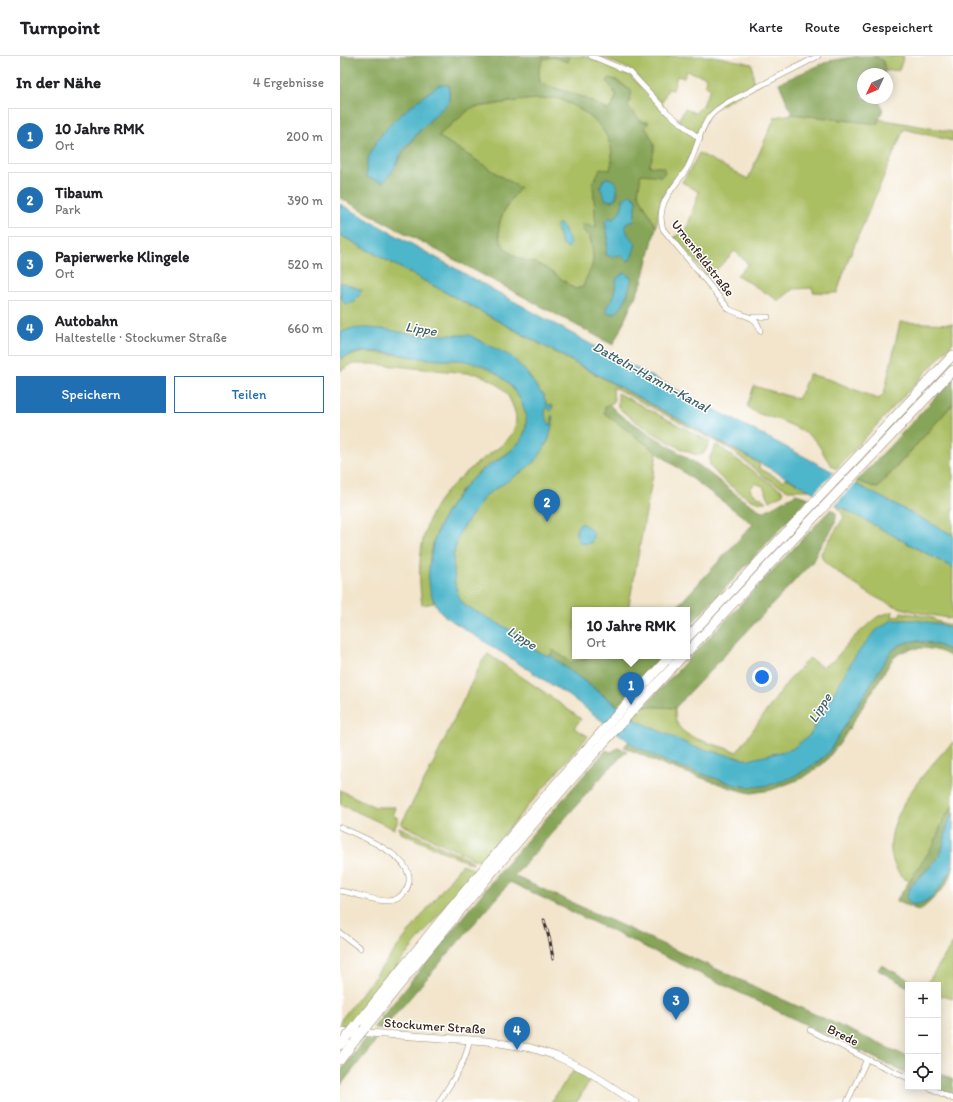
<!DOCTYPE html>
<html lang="de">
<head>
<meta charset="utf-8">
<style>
	body { margin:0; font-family:Itim,sans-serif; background:#f6f6f6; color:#202124 }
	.controls { position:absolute; right:12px; bottom:12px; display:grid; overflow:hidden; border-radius:0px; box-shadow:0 2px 10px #0003 }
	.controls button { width:36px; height:36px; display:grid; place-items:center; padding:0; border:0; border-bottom:1px solid #e0e0e0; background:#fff; color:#202124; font:20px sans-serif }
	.compass { position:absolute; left:517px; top:12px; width:36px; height:36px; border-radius:50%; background:#fff; box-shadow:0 2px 10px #0003; rotate:226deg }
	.you { position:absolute; left:422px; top:621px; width:14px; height:14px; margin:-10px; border:3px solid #fff; border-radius:50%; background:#1a73e8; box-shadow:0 0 0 6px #1a73e833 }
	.badge { display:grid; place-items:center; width:26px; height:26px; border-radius:50%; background:#1f6fb2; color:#fff; font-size:13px; font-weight:700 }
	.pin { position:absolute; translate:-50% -33px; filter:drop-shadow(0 1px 2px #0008) }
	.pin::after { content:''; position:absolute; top:21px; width:14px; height:12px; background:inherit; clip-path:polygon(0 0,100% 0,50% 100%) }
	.popup { position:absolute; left:232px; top:551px; width:118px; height:52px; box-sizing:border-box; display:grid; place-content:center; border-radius:0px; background:#fff; filter:drop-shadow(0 1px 3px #0005); font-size:13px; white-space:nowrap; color:#757577 }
	.popup b { font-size:15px; color:#202124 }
	.popup::after { content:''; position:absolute; left:50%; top:100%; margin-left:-8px; border:8px solid transparent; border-top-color:#fff }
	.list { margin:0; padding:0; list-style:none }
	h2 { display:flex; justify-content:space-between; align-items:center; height:52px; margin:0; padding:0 16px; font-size:17px }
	h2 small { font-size:13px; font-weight:400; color:#757577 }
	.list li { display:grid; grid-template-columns:26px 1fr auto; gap:12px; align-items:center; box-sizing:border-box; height:56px; margin:0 8px 8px; padding:0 8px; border:1px solid #e0e0e0; border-radius:0px }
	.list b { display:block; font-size:15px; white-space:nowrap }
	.list p { margin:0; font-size:13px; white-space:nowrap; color:#757577 }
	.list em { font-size:13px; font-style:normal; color:#757577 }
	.actions { display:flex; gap:8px; padding:12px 16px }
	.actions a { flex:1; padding:9px 0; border:1px solid #1f6fb2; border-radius:0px; text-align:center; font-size:14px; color:#1f6fb2 }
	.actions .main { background:#1f6fb2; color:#fff }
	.icon { flex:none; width:22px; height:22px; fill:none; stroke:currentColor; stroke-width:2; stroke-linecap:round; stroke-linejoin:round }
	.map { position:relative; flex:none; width:613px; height:1046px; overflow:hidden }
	header { display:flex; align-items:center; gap:24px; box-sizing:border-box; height:56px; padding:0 20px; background:#fff; border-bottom:1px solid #e0e0e0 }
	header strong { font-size:19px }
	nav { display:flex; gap:22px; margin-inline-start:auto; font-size:14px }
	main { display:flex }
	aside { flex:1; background:#fff }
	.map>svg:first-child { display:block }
</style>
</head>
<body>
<header>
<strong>Turnpoint</strong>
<nav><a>Karte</a><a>Route</a><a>Gespeichert</a></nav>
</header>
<main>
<aside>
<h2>In der Nähe<small>4 Ergebnisse</small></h2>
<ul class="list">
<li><span class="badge">1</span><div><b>10 Jahre RMK</b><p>Ort</p></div><em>200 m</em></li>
<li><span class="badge">2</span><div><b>Tibaum</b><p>Park</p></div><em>390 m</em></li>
<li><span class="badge">3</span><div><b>Papierwerke Klingele</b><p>Ort</p></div><em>520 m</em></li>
<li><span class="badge">4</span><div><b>Autobahn</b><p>Haltestelle · Stockumer Straße</p></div><em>660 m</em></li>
</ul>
<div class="actions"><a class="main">Speichern</a><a>Teilen</a></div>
</aside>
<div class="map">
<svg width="613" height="1046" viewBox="0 0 613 1046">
	<rect width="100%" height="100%" fill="#fff"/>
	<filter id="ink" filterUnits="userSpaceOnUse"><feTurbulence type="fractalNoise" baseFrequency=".025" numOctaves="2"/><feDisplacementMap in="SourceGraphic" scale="8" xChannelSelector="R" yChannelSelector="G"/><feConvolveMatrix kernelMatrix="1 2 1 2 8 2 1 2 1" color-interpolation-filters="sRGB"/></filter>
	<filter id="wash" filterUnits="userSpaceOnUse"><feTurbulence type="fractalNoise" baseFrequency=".012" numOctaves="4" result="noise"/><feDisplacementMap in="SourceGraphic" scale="16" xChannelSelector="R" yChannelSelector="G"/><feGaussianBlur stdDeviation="0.9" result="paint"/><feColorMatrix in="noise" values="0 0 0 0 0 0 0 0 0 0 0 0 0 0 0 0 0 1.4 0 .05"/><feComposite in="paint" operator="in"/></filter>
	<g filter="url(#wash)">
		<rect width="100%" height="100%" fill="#f2e5cc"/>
		<g fill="#aabe62" stroke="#727440">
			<path d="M230,0h14l19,6 26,12 39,42 28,23 -12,32 -23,27 -5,29 -18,-34 3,-20 20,3 -12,-10c7,-19 6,-21 -4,-39l3,-5 -19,-3 -1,-12 4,-16 -17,-12 -3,11 5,5 -6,14 -4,1 -22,-12 -45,-15 -1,-13 4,-11 10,-2 15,5z"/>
			<path d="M259,0h115l38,8 2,22 -43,25 -14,23 -19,-14 7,-11 10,4 8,-8 7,-16 -5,-5 1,-7 -20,-6 -2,7 -7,-2 -4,14 -5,-1 -7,15 -30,-34z"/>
			<path d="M533,0h31l-5,14 -14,1 -2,-10z"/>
			<path d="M217,42c24,10 54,27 55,57 1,5 -1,10 -2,15l-17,13 3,44 -14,-2c8,11 14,26 10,41 -2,7 -7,12 -8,21l-9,2c-12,-9 -25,-19 -39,-26 -6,-2 -14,-2 -20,-6 -32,-19 -13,-48 4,-69l-82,-52 33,-28 53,-8z"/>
			<path d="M452,58l85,10 2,-5 74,13v9l-49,-12 -56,131 -11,33 -24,-1v-4l-20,1 -14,12 -42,-26 11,-11 -13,-13 -26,26 -35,-40 12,-6 13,-39 -17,-10 8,-12 9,-17 49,26 27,-62z"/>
			<path d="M0,179l420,229 -1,4 24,13 3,-3 23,12h-21l-25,-14 -33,-27 -117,-62 1,15 -6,3 49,48 -29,157h-53v46h64l-12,35 3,3 -7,7 16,11 5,-6 31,2c0,8 0,15 6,21 9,11 42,17 56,23l52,-72 20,-22 13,9 11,-6 21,-24 23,-20 16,-6 -1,6 8,-2 1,-3 32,6 3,3 17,5v14l-36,-10 -119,131h-102l-241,-151 -13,-59 95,-124 -35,-63 -162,-18z"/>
			<path d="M560,266l53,2v19l-117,126c-12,-8 -13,-23 -25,-32 -7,-6 -18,-11 -27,-15 -13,-6 -28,-6 -37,-16l7,-20 44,13 11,-25 22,6 47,19 6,-5z"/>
			<path d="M26,296c23,1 44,4 67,7 7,0 13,0 21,0 29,0 57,20 69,46 6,14 4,29 -6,40 -10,11 -26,16 -37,26 -37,33 -62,83 -46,132l-12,2c-5,-34 -3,-74 16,-103 8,-12 26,-28 37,-37 20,-17 52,-28 37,-61 -7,-17 -18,-24 -35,-30l-103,-10h-22l-12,7v-12l10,-4z"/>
			<path d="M278,337l92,49 -6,11 -4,2c-11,2 -74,-38 -82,-48z"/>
			<path d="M613,348v131l-98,-51 2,-3 21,7z"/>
			<path d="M376,389c14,8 25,18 38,27 9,7 20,12 29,19v3l-13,7 -7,-15 -8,-3 -5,6 2,4 11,6 3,3c-4,0 -8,1 -12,-1 -10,-4 -40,-26 -44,-36 -2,-8 3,-14 6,-20z"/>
			<path d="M496,448l117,64v51c-17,-3 -35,-6 -52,-11 -23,-7 -43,-21 -62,-35 -7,-5 -17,-10 -18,-20l23,-36z"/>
			<path d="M148,598l56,38 37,27 -7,9 14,8 -108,126 -79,-38 30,-56 51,-107z"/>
			<path d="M613,686v83l-39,56c-10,0 -14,-5 -18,-13 -22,-41 30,-99 57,-126z"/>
			<path d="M0,734l35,17h20l-2,8 6,4 -5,10 -54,-25z"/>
			<path d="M59,771l73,34 1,3 -11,-4 -61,-27z"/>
			<path d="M122,808l13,6 -127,156h-8v-5z"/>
			<path d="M613,887v56l-15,-4v-10h-12z"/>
			<path d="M234,1014l16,10 -13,22h-26z"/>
		</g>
		<g fill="#87a558" stroke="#61683b" fill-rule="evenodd">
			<path d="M0,0h230l-2,6 -15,-5 -10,2 -4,11 1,13 45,15 23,12 3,-1 6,-14 -10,-13 2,-4c9,2 15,9 23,13l-4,16 14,15h7l-4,5c11,18 12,19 4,39l14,1 2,5 -3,4 -21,-2 -3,19 18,34 -13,53 -30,65 -273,-147zM109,29v17c-22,21 -44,41 -56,69l24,-70zM217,42c24,10 53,27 55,57 1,5 -1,10 -2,15l-10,-1 -7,14 3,44 -14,-3 1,8 7,4c2,9 4,20 2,30 -2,6 -7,13 -9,21l-9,2c-11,-9 -24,-20 -38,-26 -6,-2 -14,-2 -20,-6 -32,-20 -13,-48 4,-69l-82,-52 33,-28 53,-8zM267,122l9,4 2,11 -3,7 -4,1 -5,-1 -6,-13 4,-8zM283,143l14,1 -3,21 -8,3 -1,6 5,8 -3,22 -5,-5h-16l2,-18 -3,-15c12,-4 18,-10 18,-23zM289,221h3l-7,23 -19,8 7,-9 4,-21z"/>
			<path d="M520,0h13l10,5 2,10 -1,3h-21v24h14l6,11 -6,15 -85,-10 -13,-31 50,-22z"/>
			<path d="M613,323v25l-76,84 -20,-7z"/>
			<path d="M269,348l10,10 81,52 42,33 21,13 33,-18 13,4 -122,131v-19h-13l79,-86 -149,-111 1,-6z"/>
			<path d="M491,453l5,4c2,18 -18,29 -21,46l-140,149 -31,-2z"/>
			<path d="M573,585l25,4 15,7v6c-15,-11 -45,-15 -59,0 -4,3 -6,9 -9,13l-45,72 -16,20 -21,15 -32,12 -20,3 -17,-4 -70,-24 -40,-18 5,-6 38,21 69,23 9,2 24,-2 31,-12 21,-13 8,-8 60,-98c7,-8 13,-11 24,-13z"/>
			<path d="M213,594l18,12 28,-6h64l-46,49 -67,-49z"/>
			<path d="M278,692l9,3 -22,22 -91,103 394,181v17l-398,-192 -127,147 -10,-1 128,-158 105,-120 5,2z"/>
			<path d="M613,750v9c-9,10 -6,28 -13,41 -7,12 -28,23 -31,33 -1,4 0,9 0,13l5,3 33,-28 6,-12c0,19 -21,34 -33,46l-24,-10 38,-57 10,-26z"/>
			<path d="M541,909l38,20h-11v2l-30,-17z"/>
			<path d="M25,983l11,2 -36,45v-14z"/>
			<path d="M598,1016l15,8v16l-18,-9h3z"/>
		</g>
		<g fill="#4eb6cb" stroke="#447074">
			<path d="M99,29h10v17l-24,23 -19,21 -6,9 -7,16 -10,11 -17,-5c1,-5 0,-13 2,-18 11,-32 45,-55 71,-74z"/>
			<path d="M267,122c13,2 12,15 6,23l-7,-1 -6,-13 4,-8z"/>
			<path d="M291,138l6,6 -3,21 -8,3c-1,9 4,13 10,19l-3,11 -4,7c-8,-2 -7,-9 -16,-4l-7,-2 2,-18 -3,-15 4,-4 5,1c6,-7 9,-11 9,-20z"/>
			<path d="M0,148l254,142 359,189v33l-613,-333z"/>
			<path d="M219,167l5,5 7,16 -3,4 -6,-3 -6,-18z"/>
			<path d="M286,216l3,5h3c-4,14 -6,29 -18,37l-8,-2v-4l7,-9 4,-21z"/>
			<path d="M0,226l22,8 -7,12 -7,2 -4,-1 -4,-9z"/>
			<path d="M25,272l20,1 29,6h55l43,22 15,16 14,20 4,2 -1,2 3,8 6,1 -2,5 -5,-4 -1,8 5,10 2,-2v-8l1,6 -4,18 -7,13 -9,11 -10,8 -38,25 -26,38 -6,23 2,26 4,15 7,8 52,28c4,11 21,19 32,22l88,65 56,26 55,13 43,-11 18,-14 43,-76 21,-27 18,-12h23l25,4 13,5v23c-22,-11 -46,-19 -64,2l-60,98c-23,22 -61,41 -93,33l-69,-23 -32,-16 -64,-49 -125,-80c-14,-13 -19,-30 -17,-49 4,-37 17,-61 42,-88 14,-14 33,-21 46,-35 18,-20 7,-45 -9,-62 -16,-16 -38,-24 -60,-23 -35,2 -75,-19 -108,-1v-26l9,-4z"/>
			<path d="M240,467l8,4 6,6 -3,10 -5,1 -6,-1c-5,-8 -6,-13 0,-20z"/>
			<path d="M613,759c0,15 0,36 0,49 -3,14 -26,45 -42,40l-4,-5c-1,-14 23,-29 31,-41 9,-12 5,-32 15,-43z"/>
		</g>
		<path fill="#f2e5cc" d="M495,415l21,11 -22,24 -21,-12z"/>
	</g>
	<g filter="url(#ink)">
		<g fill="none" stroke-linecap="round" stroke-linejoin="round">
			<g stroke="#968875" stroke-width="6">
				<g id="street">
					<path d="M251,0l39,16 37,40 33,27"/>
					<path d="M412,261h16"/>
					<path d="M420,275c-3,-17 -18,-14 -31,-22l-66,-80c-8,-25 10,-40 23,-59 11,-17 12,-40 25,-55 10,-11 26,-17 39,-24 23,-12 46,-23 68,-35"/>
					<path d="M0,771c21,10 84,32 66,63 -4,6 -10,11 -18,11 -16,0 -32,-8 -48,-10"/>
					<path d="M0,877l20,15"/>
					<path d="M470,974l57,29"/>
					<path d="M588,1031l25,12"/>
					<path d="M99,1046c11,-18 29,-41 30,-63"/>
					<path d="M507,1046l20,-43 41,19"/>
				</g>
			</g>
			<g stroke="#968875" stroke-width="8">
				<path id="secondary" d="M0,975l146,10 45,7 25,8 30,14 49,32"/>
			</g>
			<g stroke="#968875" stroke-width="10">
				<g id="highway">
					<path d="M347,582l266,-283"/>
					<path d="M347,596l266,-282"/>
					<path d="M15,971c101,-128 205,-251 315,-371"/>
					<path d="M25,972c102,-128 206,-253 318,-372"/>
					<path d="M0,989l6,-7"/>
					<path d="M0,1004l16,-21"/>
				</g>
			</g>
			<use href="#street" stroke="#fff" stroke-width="5"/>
			<use href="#secondary" stroke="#fff" stroke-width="7"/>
			<use href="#highway" stroke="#fff" stroke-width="9"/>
			<g stroke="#3b2a1e" stroke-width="3">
				<path id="rail" d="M204,864l6,21 3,18"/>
			</g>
			<use href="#rail" stroke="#fff" stroke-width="1.5" stroke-dasharray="4.5" stroke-linecap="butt"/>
			<g stroke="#968875" stroke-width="10" stroke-linecap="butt">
				<g id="highway-bridge">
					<path d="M6,982l9,-11"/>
					<path d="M16,983l9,-11"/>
				</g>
			</g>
			<use href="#highway-bridge" stroke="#fff" stroke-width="9"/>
		</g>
	</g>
	<g text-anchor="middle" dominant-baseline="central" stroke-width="3" stroke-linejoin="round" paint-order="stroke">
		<g font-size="13" fill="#3b2a1e" stroke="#fff">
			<text transform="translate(363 202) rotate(52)">Urnenfeldstraße</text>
			<text transform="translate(95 970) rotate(4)">Stockumer Straße</text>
			<text transform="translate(503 979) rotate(26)">Brede</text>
		</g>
		<g font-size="14" font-style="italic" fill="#436263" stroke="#fff">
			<text transform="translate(81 273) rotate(9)">Lippe</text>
			<text transform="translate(311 321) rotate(29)">Datteln-Hamm-Kanal</text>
			<text transform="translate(182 582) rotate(32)">Lippe</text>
			<text transform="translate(480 652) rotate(-58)">Lippe</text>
		</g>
	</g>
</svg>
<div class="controls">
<button>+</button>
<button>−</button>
<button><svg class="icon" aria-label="locate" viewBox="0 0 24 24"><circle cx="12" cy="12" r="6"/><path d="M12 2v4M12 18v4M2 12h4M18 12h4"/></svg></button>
</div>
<svg class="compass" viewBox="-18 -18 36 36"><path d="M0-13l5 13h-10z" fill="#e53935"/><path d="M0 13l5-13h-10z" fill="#757577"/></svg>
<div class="you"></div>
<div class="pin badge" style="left:291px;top:649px">1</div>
<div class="popup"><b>10 Jahre RMK</b>Ort</div>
<div class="pin badge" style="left:207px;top:466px">2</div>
<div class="pin badge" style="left:336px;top:964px">3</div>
<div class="pin badge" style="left:177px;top:994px">4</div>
</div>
</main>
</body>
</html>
